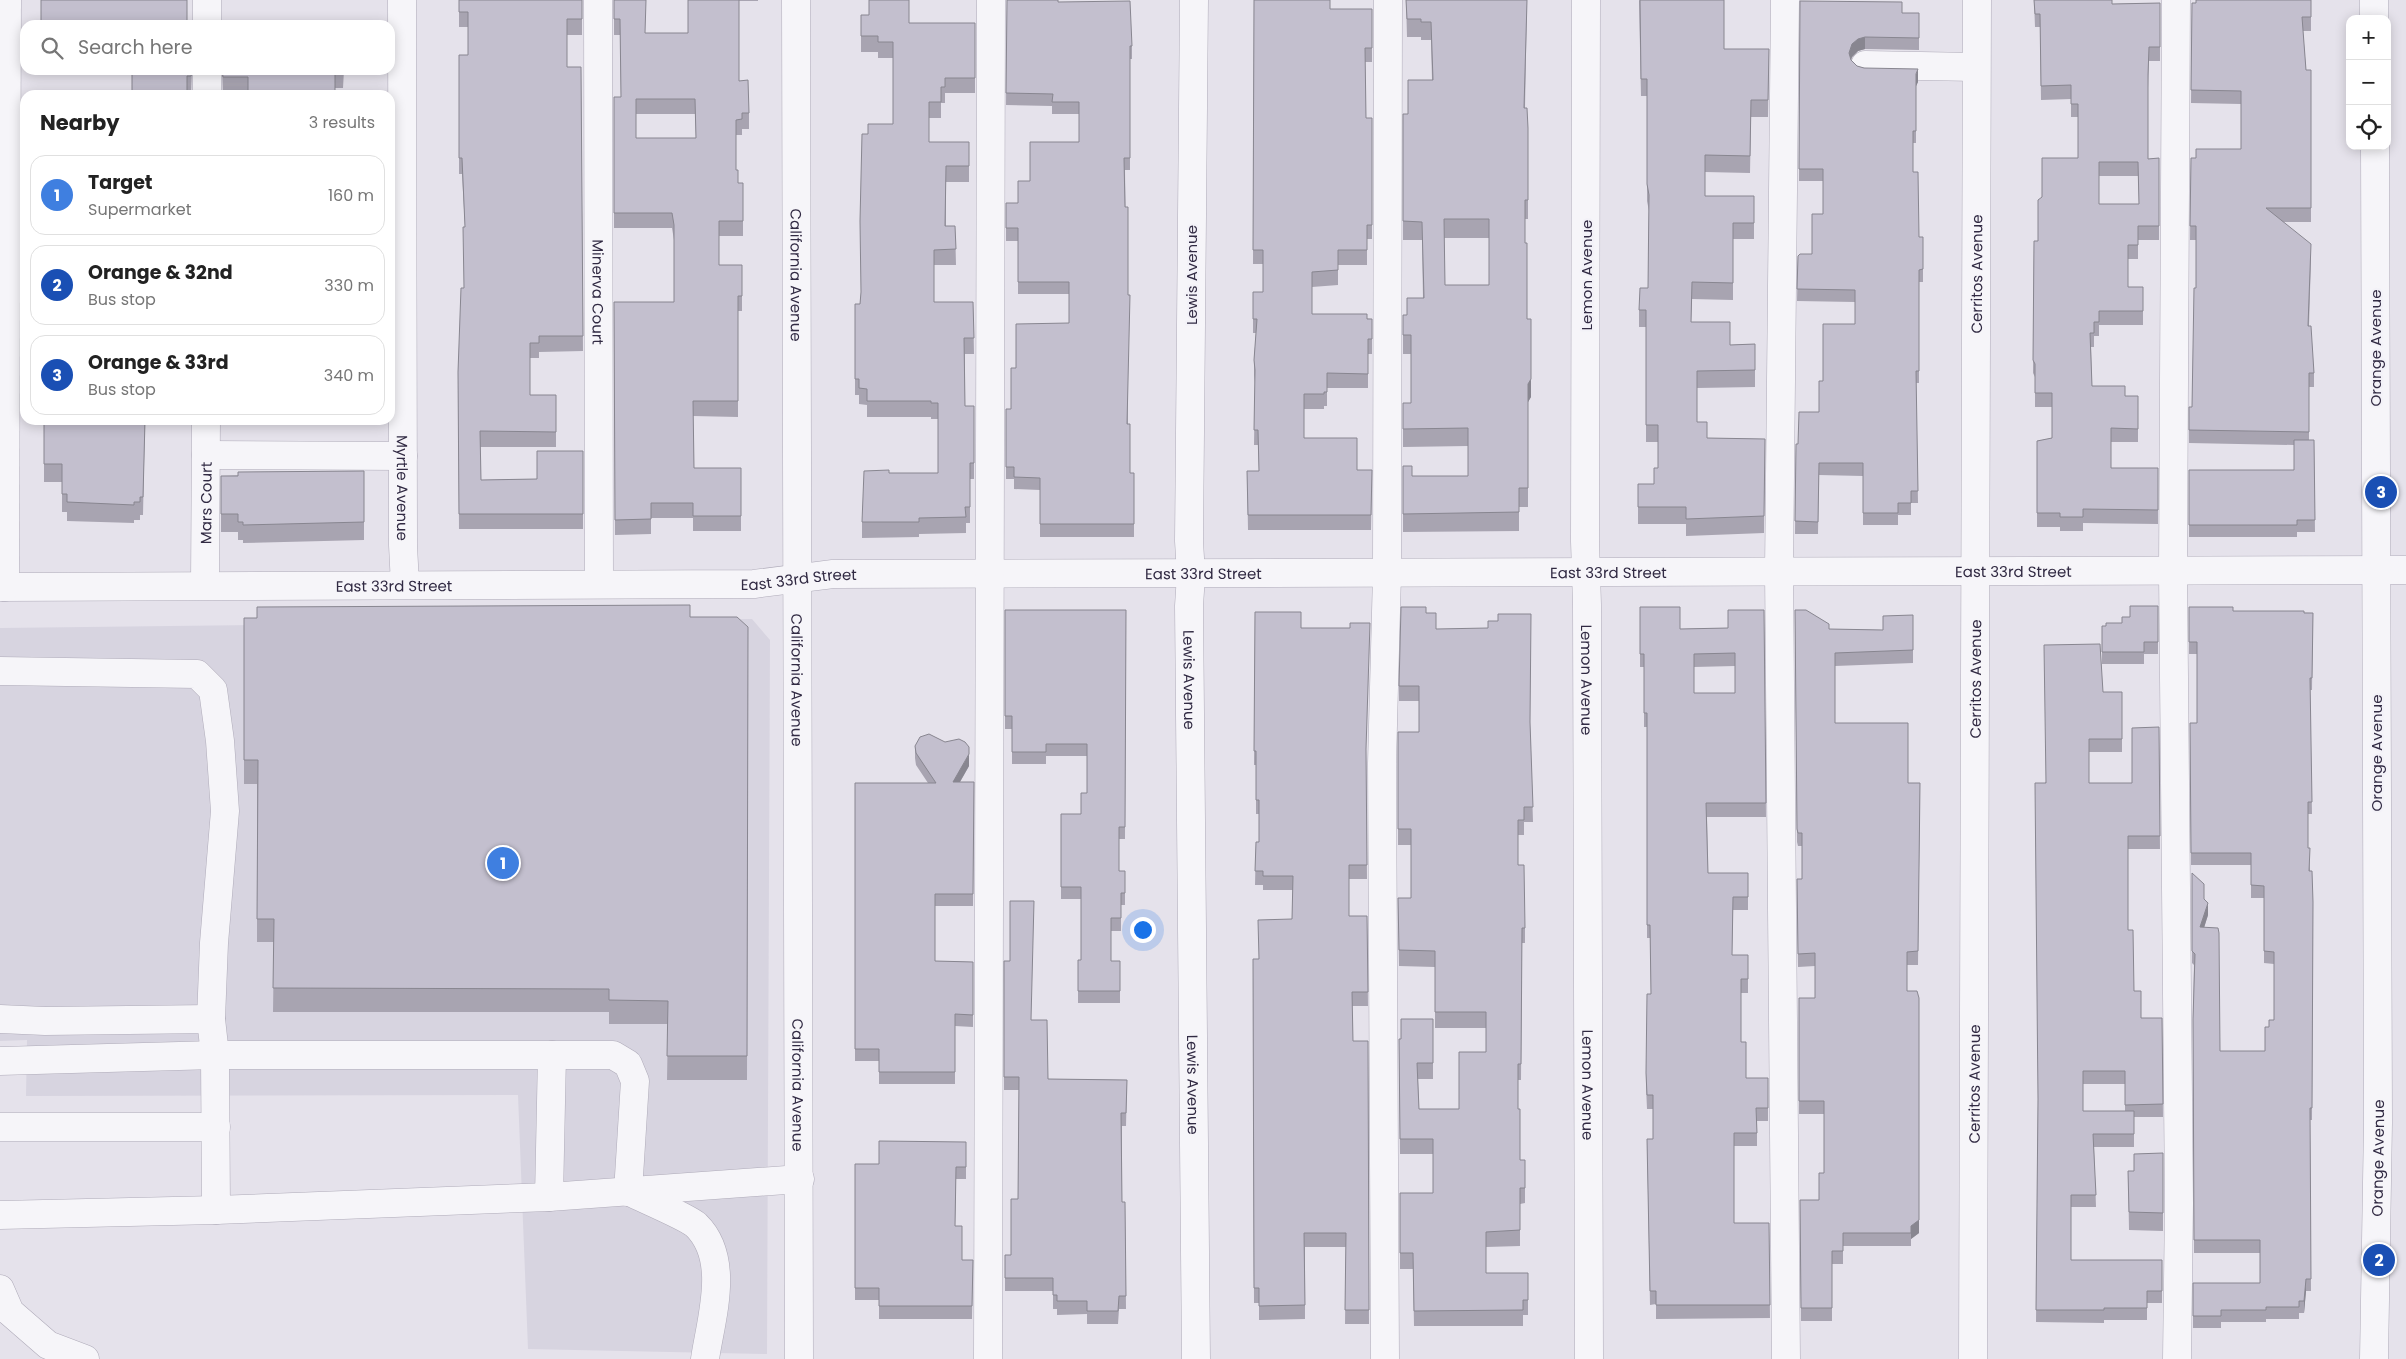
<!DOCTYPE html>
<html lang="en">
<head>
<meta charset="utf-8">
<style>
	body { margin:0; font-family:Poppins,sans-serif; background:#f2f2f2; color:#222 }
	.controls { position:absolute; right:15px; top:15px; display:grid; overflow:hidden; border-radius:10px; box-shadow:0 2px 12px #0003 }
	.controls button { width:45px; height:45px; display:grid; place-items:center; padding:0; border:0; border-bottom:1px solid #e0e0e0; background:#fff; color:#222; font:25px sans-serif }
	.you { position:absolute; left:1142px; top:929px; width:18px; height:18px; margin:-12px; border:4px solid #fff; border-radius:50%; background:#1a73e8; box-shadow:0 0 0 8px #1a73e833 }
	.badge { display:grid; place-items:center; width:32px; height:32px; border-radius:50%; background:#0f766e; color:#fff; font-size:16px; font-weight:700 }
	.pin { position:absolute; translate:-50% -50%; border:2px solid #fff; box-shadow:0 1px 5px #0006 }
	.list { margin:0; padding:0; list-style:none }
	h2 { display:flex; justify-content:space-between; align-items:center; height:65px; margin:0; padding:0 20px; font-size:21px }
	h2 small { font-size:16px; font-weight:400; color:#767676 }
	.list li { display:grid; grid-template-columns:32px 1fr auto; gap:15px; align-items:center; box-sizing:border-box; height:80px; margin:0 10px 10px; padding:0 10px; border:1px solid #e0e0e0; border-radius:15px }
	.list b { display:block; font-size:19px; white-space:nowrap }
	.list p { margin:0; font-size:16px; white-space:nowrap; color:#767676 }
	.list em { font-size:16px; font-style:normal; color:#767676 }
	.icon { flex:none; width:28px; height:28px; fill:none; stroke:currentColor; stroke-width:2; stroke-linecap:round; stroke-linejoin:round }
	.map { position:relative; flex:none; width:2406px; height:1359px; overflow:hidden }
	.search { position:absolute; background:#fff; box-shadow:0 2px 12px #0003; left:20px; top:20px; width:375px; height:55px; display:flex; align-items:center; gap:12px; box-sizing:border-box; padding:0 18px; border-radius:15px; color:#767676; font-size:19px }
	.panel { position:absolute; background:#fff; box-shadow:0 2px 12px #0003; left:20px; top:90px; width:375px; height:335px; border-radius:15px }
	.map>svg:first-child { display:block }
</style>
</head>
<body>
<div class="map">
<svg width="2406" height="1359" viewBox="0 0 2406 1359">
	<rect width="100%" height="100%" fill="#e5e2eb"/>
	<path fill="#d7d4e0" d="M752,619l18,21 -3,714 -239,-5 -10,-254 -492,1 1,-56 -27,1v-413z"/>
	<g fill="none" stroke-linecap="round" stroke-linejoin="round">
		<g stroke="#afabb9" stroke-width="29">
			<g id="minor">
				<path id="s1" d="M402,0l1,545 2,40"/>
				<path id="s2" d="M598,0l1,584"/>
				<path id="s3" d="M796,0l3,1359"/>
				<path id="s4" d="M1194,0l-5,541 2,34 -2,31 7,753"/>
				<path id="s5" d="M1586,0l-1,541 2,64 2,754"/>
				<path d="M1785,0l-6,571 7,788"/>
				<path d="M2176,0l-3,572 6,631 -2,156"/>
				<path d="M2374,0v19"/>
				<path d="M207,25v-25"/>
				<path d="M1865,65l111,2"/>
				<path d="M207,95v-25"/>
				<path d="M206,455l197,1"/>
				<path id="s6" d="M205,585l1,-165"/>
				<path id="s7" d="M0,587l754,-3 79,-10 1573,-4"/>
				<path d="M5,587l2,-587"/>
				<path d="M0,671l197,3 16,16 7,51 5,70 -11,132 -3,76"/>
				<path d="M0,1019l45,2 166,-2 4,36 1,155 333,-13 251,-18"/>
				<path d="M0,1061l215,-6h398l15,9 7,17 -7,111"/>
				<path d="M0,1127h216"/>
				<path d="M630,1192c14,7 57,25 66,33 35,34 15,93 9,134"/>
				<path d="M549,1197l3,-142"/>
				<path d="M0,1215l216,-5"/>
				<path d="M0,1289l10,23 38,33 37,14"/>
				<path d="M988,1359l3,-1359"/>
				<path d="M1385,1359l-3,-596 5,-189 1,-574"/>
				<path id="s8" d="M1973,1359l4,-1359"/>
				<path id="s9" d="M2374,1359l4,-236 -3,-977"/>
			</g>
		</g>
		<use href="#minor" stroke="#f6f5f9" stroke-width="28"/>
	</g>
	<g fill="#a8a4b1" fill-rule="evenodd">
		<path d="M459,0h123v35h-15v32h14l2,284 -44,1v6h-9v37h26v52h-76l1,33 56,-1 46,-28v78h-124l-1,-157 6,-84 1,-61 -3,-53h-3v-119h9v-28h-9z"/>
		<path d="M614,0l31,33h43v-33h70v1h-19v80l10,32v16h-7v6h-6v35l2,13h5v53h-24v29h23v46h-4v106l-45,-1 1,52h47v63h-48v-13h-42v16l-36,1 -1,-233h60v-62l-2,-12h-58v-131h7l-1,-62h-6zM636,114h59l1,24h-60z"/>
		<path d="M1007,0l51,2 74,44v13h-2v111h-5l3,254 2,49h4v64h-94v-47l-26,-1v-10h-8v-70h5l5,-41 53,-45v-29h-51v-53h-12v-38h12l12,-22 49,-39v-28h-27v-8l-46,-1z"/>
		<path d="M1254,0l76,9h42v53h-7l1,56h6v121h-5v26h-29v20l-26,2v27l60,5v35h-4v34h-41v18h-3v3h-20v29l53,32h15l-1,60h-123l-1,-59h12l-1,-26h-4l1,-62 -1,-8v-15l2,-27h-3v-41h10v-28h-10z"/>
		<path d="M1406,0h121l-2,108 3,20v91h-3v24l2,76 4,78 -3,5v105h-9v24l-116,1v-66l9,10h56v-30l-65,1v-44h8v-49h-8v-39h4l16,-17 -1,-58h-19v-126h5l24,-34 -1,-40h-10v-3h-14zM1444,238h45v47h-44z"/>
		<path d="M1639,0l85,49h45l-1,68h-17l-1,56 -45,-1v24h49v43h-21v61l-41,-1 -1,23 39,23 25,-1v43l-58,1v34l10,16 58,1 -1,94 -78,3v-12h-48v-40h16l4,-16v-26h-12v-115h-7v-17l9,-22 1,-77 -2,-10v-105h-6z"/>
		<path d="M2034,0h78v4l48,-1v58h-11l-1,27v71l11,-1v82h-21v19h-10v28h15v38h-44v11h-5v11h-3l1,39 33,10h13v46h-27v26h47v56l-75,-1v8h-23v-4h-23v-86l15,-3v-31h-17v-30l-2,-4 1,-132h4l40,-83v-41h-7v-18l-30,1 -1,-73h-5zM2099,176h39l1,28h-40z"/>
		<path d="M2311,0v31h-8l3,39h5v152h-28l28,36 -2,68 5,47v14h-5v53h5l1,92h-18v5h-108v-67h105v-25l-105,-2v-36h3l4,-119v-48h-6l1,-82h5l45,-9v-45l-50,-1 1,-100z"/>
		<path d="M1800,1l102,12h17v37l-54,-1 -7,2 -6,6 -1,3 6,6 61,16 -2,4v57h-3v29l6,65 4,32v13h-4v101h-3l2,120h-7v12h-13v10h-35v-49l-44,-1 -1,59h-23l1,-90h2l21,-32 4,-31 32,-57v-22l-58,-1 1,-45 14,-2 11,-40v-33h-24z"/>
		<path d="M861,15h8l40,8h66v70h-30v10h-4v15h-12v24h40v40h-23v44h9l1,39h-22v37h39l1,52h-9v52h9v73h-4v44h-4v10l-47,1v3l-57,1v-16l27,-49h49v-54h-7v-2h-64v-12l-8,-1v-9h-4v-91h5l1,-9 7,-161 25,-10v-66h-15v-6h-17z"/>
		<path d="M192,70l-1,24 -59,1z"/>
		<path d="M222,70h122l-1,18h-8v7h-112z"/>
		<path d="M44,420h101l-2,95h-3v5h-6v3l-67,-2v-9h-5v-30h-18z"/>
		<path d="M364,471v69l-121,3v-3h-5v-8h-17v-56z"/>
		<path d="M2158,606v48h-14v10h-42v-38h4l16,-3 8,-6z"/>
		<path d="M1640,607l40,22 48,-1 36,-18 2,207h-59l1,56h40v37h-15l-1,45h16v38h-7v49l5,36h22v43h-11v25h-23v77h35l1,95 -114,1v-15l-6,1 -3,-166h6v-30h-6l-1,-23v-13l5,-79 -1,-56h-3v-211h-3v-60h-4zM1735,666v27h-41v-26z"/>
		<path d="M2189,607l44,4 80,2 -1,77h-2l2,124h-4v34l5,54 -1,218h-2l1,171h-5l-2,22h-5v6h-33v3h-45v6h-28v-45h67v-30h-66l-1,-234 1,-54 -2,-2v-90l12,26 4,16 -4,13 16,123h45l4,-24 5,-7v-56l-10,-1v-65h-13v-33h-60l-1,-142h7v-69h-8z"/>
		<path d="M1005,610h121l-1,229h-6v32h6v34h-4v26h-10v30h9v42h-42v-43h3v-61h-20v-85h20l6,-21v-37h-41v8h-34v-35h-7z"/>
		<path d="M1795,610l34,19 54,1 30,-15v48l-78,3v57l73,60h12l-2,182h-11v26l12,242 -8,6v7h-68v18h-11v57h-31l-1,-121h19l5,-27v-59h-25v-116h16v-32l-17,1 -1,-88h5v-33h-4l-1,-4z"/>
		<path d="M1255,612l111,148 1,119h-18v37h18l1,90h-16l1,35h15l1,283h-24l1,-77h-41v72l-46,1v-17h-5l-1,-344h6l33,-40 1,-29h-30v-5h-8l1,-43h3v-28h-3v-49h-2z"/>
		<path d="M1426,613l10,16 94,97 3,96h-9v13h-6v30l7,63v15h-3l-1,137h-3v29l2,51h5v43l-5,1v42l-34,1v26h42v42h-5v11h-109l-1,-57h-13v-76h33v-39h-33l-1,-115h2l32,-20v60h-15l1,30h40l27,-57v-24h-51v-61l-36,-1 -1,-68h13v-53h-13v-113h21v-31h-20v-15z"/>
		<path d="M690,617l58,10 -1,453h-80l1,-56h-59v-12h-336l1,-70h-17v-158h-13v-166z"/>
		<path d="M2103,692h19v60h-33v31h43l27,-56 1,122h-32v81l6,61 7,27h21l1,99h-29v30h-40l2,60h-25v53h91v43h-15v17h-43v3l-68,-1 2,-216 7,-323zM2083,1084h42v27h-42z"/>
		<path d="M915,746l54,20 -9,16h14l-1,124h-38v55l38,1v65l-18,-1v58h-76v-23h-24v-278h73l-12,-18 -1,-7z"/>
		<path d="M1004,961l27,59 17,59 79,1 -1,46h-4v76h3l1,107h-7l-1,15h-31v-10l-30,1v-6h-4v-18h-48v-36h6l7,-56 1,-109h-15z"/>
		<path d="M966,1142v37h-10l-1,47 7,34h11l-1,59h-93v-19h-24v-136h24z"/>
		<path d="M2163,1153v78l-34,-1 -1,-59h6z"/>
	</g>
	<g fill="#888690">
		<path d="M1865,37v12l-7,2 -6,6 -3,8v-12l3,-9 6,-5z"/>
		<path d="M1918,69v13l-2,4v-12z"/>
		<path d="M1531,379v18l-3,5v-18z"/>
		<path d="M969,754v12l-16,28v-12z"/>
		<path d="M2208,903v12l-8,25v-13z"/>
		<path d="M1919,1220v13l-8,6v-13z"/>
		<path d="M2306,1279v12l-2,22v-12z"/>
	</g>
	<g fill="#c3bfce" stroke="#888690" fill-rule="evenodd">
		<rect x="41" y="0" width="146" height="25"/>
		<path d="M459,0h123v19h-15v48h14l2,269h-44v7h-9v52h26v37l-76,-1 1,49 56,-1v-28h46v63h-124l-1,-142 3,-84h3l-1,-61h2l-3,-69h-3v-103h9v-43h-9z"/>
		<path d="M614,0h32l-1,33h43v-33h51v81l9,-1 1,33h-7v6l-6,1v50h2v13h5v38h-24v44h23v31h-4v105h-45l1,67h47v48h-48v-13h-42v16l-36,1 -1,-218h60v-77l-2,-12h-58v-116h7l-1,-78h-6zM636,99h59l1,39h-60z"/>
		<path d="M869,0h40v23h66v55h-30v9h-4v15h-12v40h40v24h-23l-1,60h10l1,23 -22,1v52h39l1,36h-10l1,68h9v57h-4v44h-5l1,10 -47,1v4h-57l2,-51 25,-1v3h49v-70h-7v-2h-64v-12l-8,-1v-9h-4v-75h5l1,-12 -1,-71 2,-87h6v-10h25v-82h-15v-6h-17v-21h8z"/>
		<path d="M1007,0h51v2l72,-1 2,45h-2v112h-6l1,49h3v88h2l-3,129h3v49h4v51h-94v-46l-26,-1v-10h-8v-58h5v-41h5v-44l53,-1v-41h-51v-54h-12v-25h12v-22h12v-39h49v-40h-27l1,-8 -47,-1z"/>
		<path d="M1254,0h76v9h42v39h-7l1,70h6v107h-5v25h-29v20l-26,2v42h55v5h5v20h-4v35l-41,-1v19h-3v2h-20v44h53v32h15l-1,45h-123l-1,-44h12l-1,-41h-4l1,-60 -1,-10 3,-41h-4v-27h10v-42h-10z"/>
		<path d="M1406,0h121l-3,108h3l1,20v72h-3v43h2v76h4v60l-3,5v104h-9v24l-116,2v-48h9v10h56v-48l-65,1v-26h8v-68h-8v-20h4v-17h17l-2,-76 -19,-1v-107h5v-34h25l-2,-58h-10v-3h-14zM1444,219h45v66h-44z"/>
		<path d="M1640,0h84v49h45l-1,51h-17l-1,56 -45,-1v41h49v27h-21v60l-41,-1 -1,40h39v23l25,-1v26l-58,1v51h10v16l58,1 -1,77 -78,3v-12h-48v-23h16v-16h4v-43h-12v-115h-7l1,-22h8l1,-93 -2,-11v-105h-6z"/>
		<path d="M2034,0h78v4l48,-1v44h-11l-1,28v84l11,-1v68h-21v19h-10v42h15v24h-44v11h-5v11h-4l2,53h33v10h13v33l-27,-1v40h47v42l-75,-1v8h-23v-4h-23v-72l15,-3v-45h-17v-29l-2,-4 1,-119h4v-41l4,-3v-39h36v-54h-7v-19l-30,1 -1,-72h-5zM2099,162h39l1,42h-40z"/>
		<path d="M2196,0h115v17h-9l4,53h5v138h-45l45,36 -3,82h3l3,47h-5v59l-120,-2v-23h3l2,-119h2v-62h-6l1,-68h5v-9h45v-58l-50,-1 1,-87h4z"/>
		<path d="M1800,1l102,1v11h17v25l-54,-1 -7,2 -6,5 -3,9 2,7 6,6 7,2 54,1 -2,5v57h-3v41h5l1,65h4v32l-4,1v101h-3l2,120h-7v12h-13v10h-35v-50h-44l-1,59 -23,-1 1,-77h2l1,-32h20v-31h4v-57h32v-34l-58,-1 1,-33 2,-2h12v-40h11v-45h-24z"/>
		<path d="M132,70h60l-1,6h-4v19h-55z"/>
		<path d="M222,70h113v25h-87v-18h-25z"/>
		<path d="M44,420h101l-2,77h-3v5h-6v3l-67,-3v-8h-5v-30h-18z"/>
		<path d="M2294,440h20l1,80h-18v5h-108v-55h105z"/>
		<path d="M364,471v51l-121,3v-3h-5v-8h-17v-38h17v-4z"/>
		<path d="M690,605v12h47l11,10 -1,429h-80l1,-55 -59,-1v-11l-336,-1 1,-69h-17l1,-159h-14v-142h13v-11z"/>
		<path d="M2130,606h28v36h-14v10h-42v-26h4v-3h16v-6h8z"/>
		<path d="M1401,607h25v6h10v16l52,-1v-7h10v-7h33l-1,108 3,85h-9v13h-6v45h6l1,63h-3l-1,136h-3v45h2v51h5v28h-5v42l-34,2v41h42v27h-5v10l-109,1 -1,-58h-13v-60h33v-54h-33l-1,-100h2v-20h32v44h-16l2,46h40v-57h27v-40h-51v-61l-36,-1 -1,-52h13v-69h-13v-97h21v-46h-20z"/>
		<path d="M1640,607h40v22l48,-1v-18h36l2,193h-60l2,70h40v24h-15l-1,58h16v24h-7v63h5v36h22v30h-12l1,25h-23v90h35l1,82h-114v-14h-6l-3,-152h6v-44h-6l-1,-22 1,-79h4l-1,-69h-3v-212h-3v-59h-4zM1735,653v40h-41v-39z"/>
		<path d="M2189,607h44v4h71v2h9l-1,65h-2l2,124h-4v46h2l-1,23h3l1,31 -1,206h-2l1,171h-5l-2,22h-5v6h-33v3h-45v6h-28v-33h67v-43h-66l-1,-221 2,-65 -3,-3v-78l12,11v15l4,4 -8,24 18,1 1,5 1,118h45v-24h4v-7h5v-68l-10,-1v-65l-13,-1v-32h-60l-1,-130h7v-81h-8z"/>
		<path d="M1005,610h121l-1,217h-6v44h6v22h-4v25h-10v43h9v30h-42v-31h3v-73h-20v-73h20v-21h6v-49h-41v8h-34v-36h-7z"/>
		<path d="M1795,610h11l23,14v5l54,1v-14l30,-1v35l-78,3v70h73v60h12l-2,168 -11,1v39h10l2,7v222l-8,6v7h-68v18h-11v57h-31l-1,-108h19v-27h5v-72h-25v-103h16v-45l-17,1 -1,-75h5v-46h-4l-1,-4z"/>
		<path d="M1255,612h46v16h49v-5h20l-4,126 1,116h-18v51h18l1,76h-16l1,49h15l1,269h-24l1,-77h-42l1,72 -46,1v-18h-5l-1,-329h6l-1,-39 34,-1 1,-43h-30v-5h-8l1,-29h3v-42h-3v-49h-2z"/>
		<path d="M2100,644l3,48h19v47h-33v44h43v-55l27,-1 1,109h-32v94h5l1,61h7v27h21l1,86 -38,1v-34h-42v40h51v23h-41l3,61h-25v65h91v31h-15v17h-43v2h-68l2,-211 -3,-316h11l-2,-138z"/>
		<path d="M929,734l16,8 14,-3 6,3 4,5v7l-16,28h21l-1,112h-38v67l38,1v53l-18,-1v58h-76v-23h-24v-266h81l-20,-30 -1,-7 5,-9z"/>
		<path d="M1010,901h24l-3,119h16l1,59 79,1 -1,33h-5l1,89h3l1,94h-7l-1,15h-31v-10h-30v-6h-4v-17h-48v-23h6v-56h7l1,-122h-15v-116h6z"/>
		<path d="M879,1141l87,1v25h-10l-1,59h7v34h11l-1,46h-93v-18h-24v-124h24z"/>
		<path d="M2163,1153v60l-34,-1 -1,-41h6v-17z"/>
	</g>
	<g text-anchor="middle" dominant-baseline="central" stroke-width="4.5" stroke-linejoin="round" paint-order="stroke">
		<g font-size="15" fill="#312a43" stroke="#f3f2f8">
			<text stroke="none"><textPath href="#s3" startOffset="275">California Avenue</textPath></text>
			<text transform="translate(1191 275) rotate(-90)">Lewis Avenue</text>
			<text transform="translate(1586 275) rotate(-90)">Lemon Avenue</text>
			<text stroke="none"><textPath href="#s8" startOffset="1085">Cerritos Avenue</textPath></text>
			<text stroke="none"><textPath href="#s2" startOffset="292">Minerva Court</textPath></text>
			<text transform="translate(2375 348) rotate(-90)">Orange Avenue</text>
			<text stroke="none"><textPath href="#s1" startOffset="488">Myrtle Avenue</textPath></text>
			<text stroke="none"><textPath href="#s6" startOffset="82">Mars Court</textPath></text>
			<text stroke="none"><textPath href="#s7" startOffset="2014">East 33rd Street</textPath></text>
			<text stroke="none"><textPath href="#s7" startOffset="1609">East 33rd Street</textPath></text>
			<text stroke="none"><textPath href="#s7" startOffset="1204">East 33rd Street</textPath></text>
			<text stroke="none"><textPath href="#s7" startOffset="799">East 33rd Street</textPath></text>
			<text stroke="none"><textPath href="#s7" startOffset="394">East 33rd Street</textPath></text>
			<text stroke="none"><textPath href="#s4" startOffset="680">Lewis Avenue</textPath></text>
			<text stroke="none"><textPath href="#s5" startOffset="680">Lemon Avenue</textPath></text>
			<text stroke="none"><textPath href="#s8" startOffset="680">Cerritos Avenue</textPath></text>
			<text stroke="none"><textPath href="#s3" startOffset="680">California Avenue</textPath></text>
			<text transform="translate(2376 753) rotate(-90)">Orange Avenue</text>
			<text stroke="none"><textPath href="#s3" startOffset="1085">California Avenue</textPath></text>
			<text stroke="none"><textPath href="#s4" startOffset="1085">Lewis Avenue</textPath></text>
			<text stroke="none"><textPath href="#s5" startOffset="1085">Lemon Avenue</textPath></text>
			<text stroke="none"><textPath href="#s8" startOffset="275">Cerritos Avenue</textPath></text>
			<text stroke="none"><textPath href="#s9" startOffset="201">Orange Avenue</textPath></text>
		</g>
	</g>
</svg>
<div class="controls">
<button>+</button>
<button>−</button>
<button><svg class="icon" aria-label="locate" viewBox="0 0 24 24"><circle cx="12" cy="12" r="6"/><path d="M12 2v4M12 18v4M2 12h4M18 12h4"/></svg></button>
</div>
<div class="you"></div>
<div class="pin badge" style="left:503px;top:863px;background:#3f7fe0">1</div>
<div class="pin badge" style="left:2379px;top:1260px;background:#1a4fb4">2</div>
<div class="pin badge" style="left:2381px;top:492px;background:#1a4fb4">3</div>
<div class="search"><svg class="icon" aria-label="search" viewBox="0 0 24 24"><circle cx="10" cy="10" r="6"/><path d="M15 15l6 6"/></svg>Search here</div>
<section class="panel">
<h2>Nearby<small>3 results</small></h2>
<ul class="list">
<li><span class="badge" style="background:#3f7fe0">1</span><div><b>Target</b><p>Supermarket</p></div><em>160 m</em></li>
<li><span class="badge" style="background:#1a4fb4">2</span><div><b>Orange &amp; 32nd</b><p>Bus stop</p></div><em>330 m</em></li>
<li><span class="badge" style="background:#1a4fb4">3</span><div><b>Orange &amp; 33rd</b><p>Bus stop</p></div><em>340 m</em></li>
</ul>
</section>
</div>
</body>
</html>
